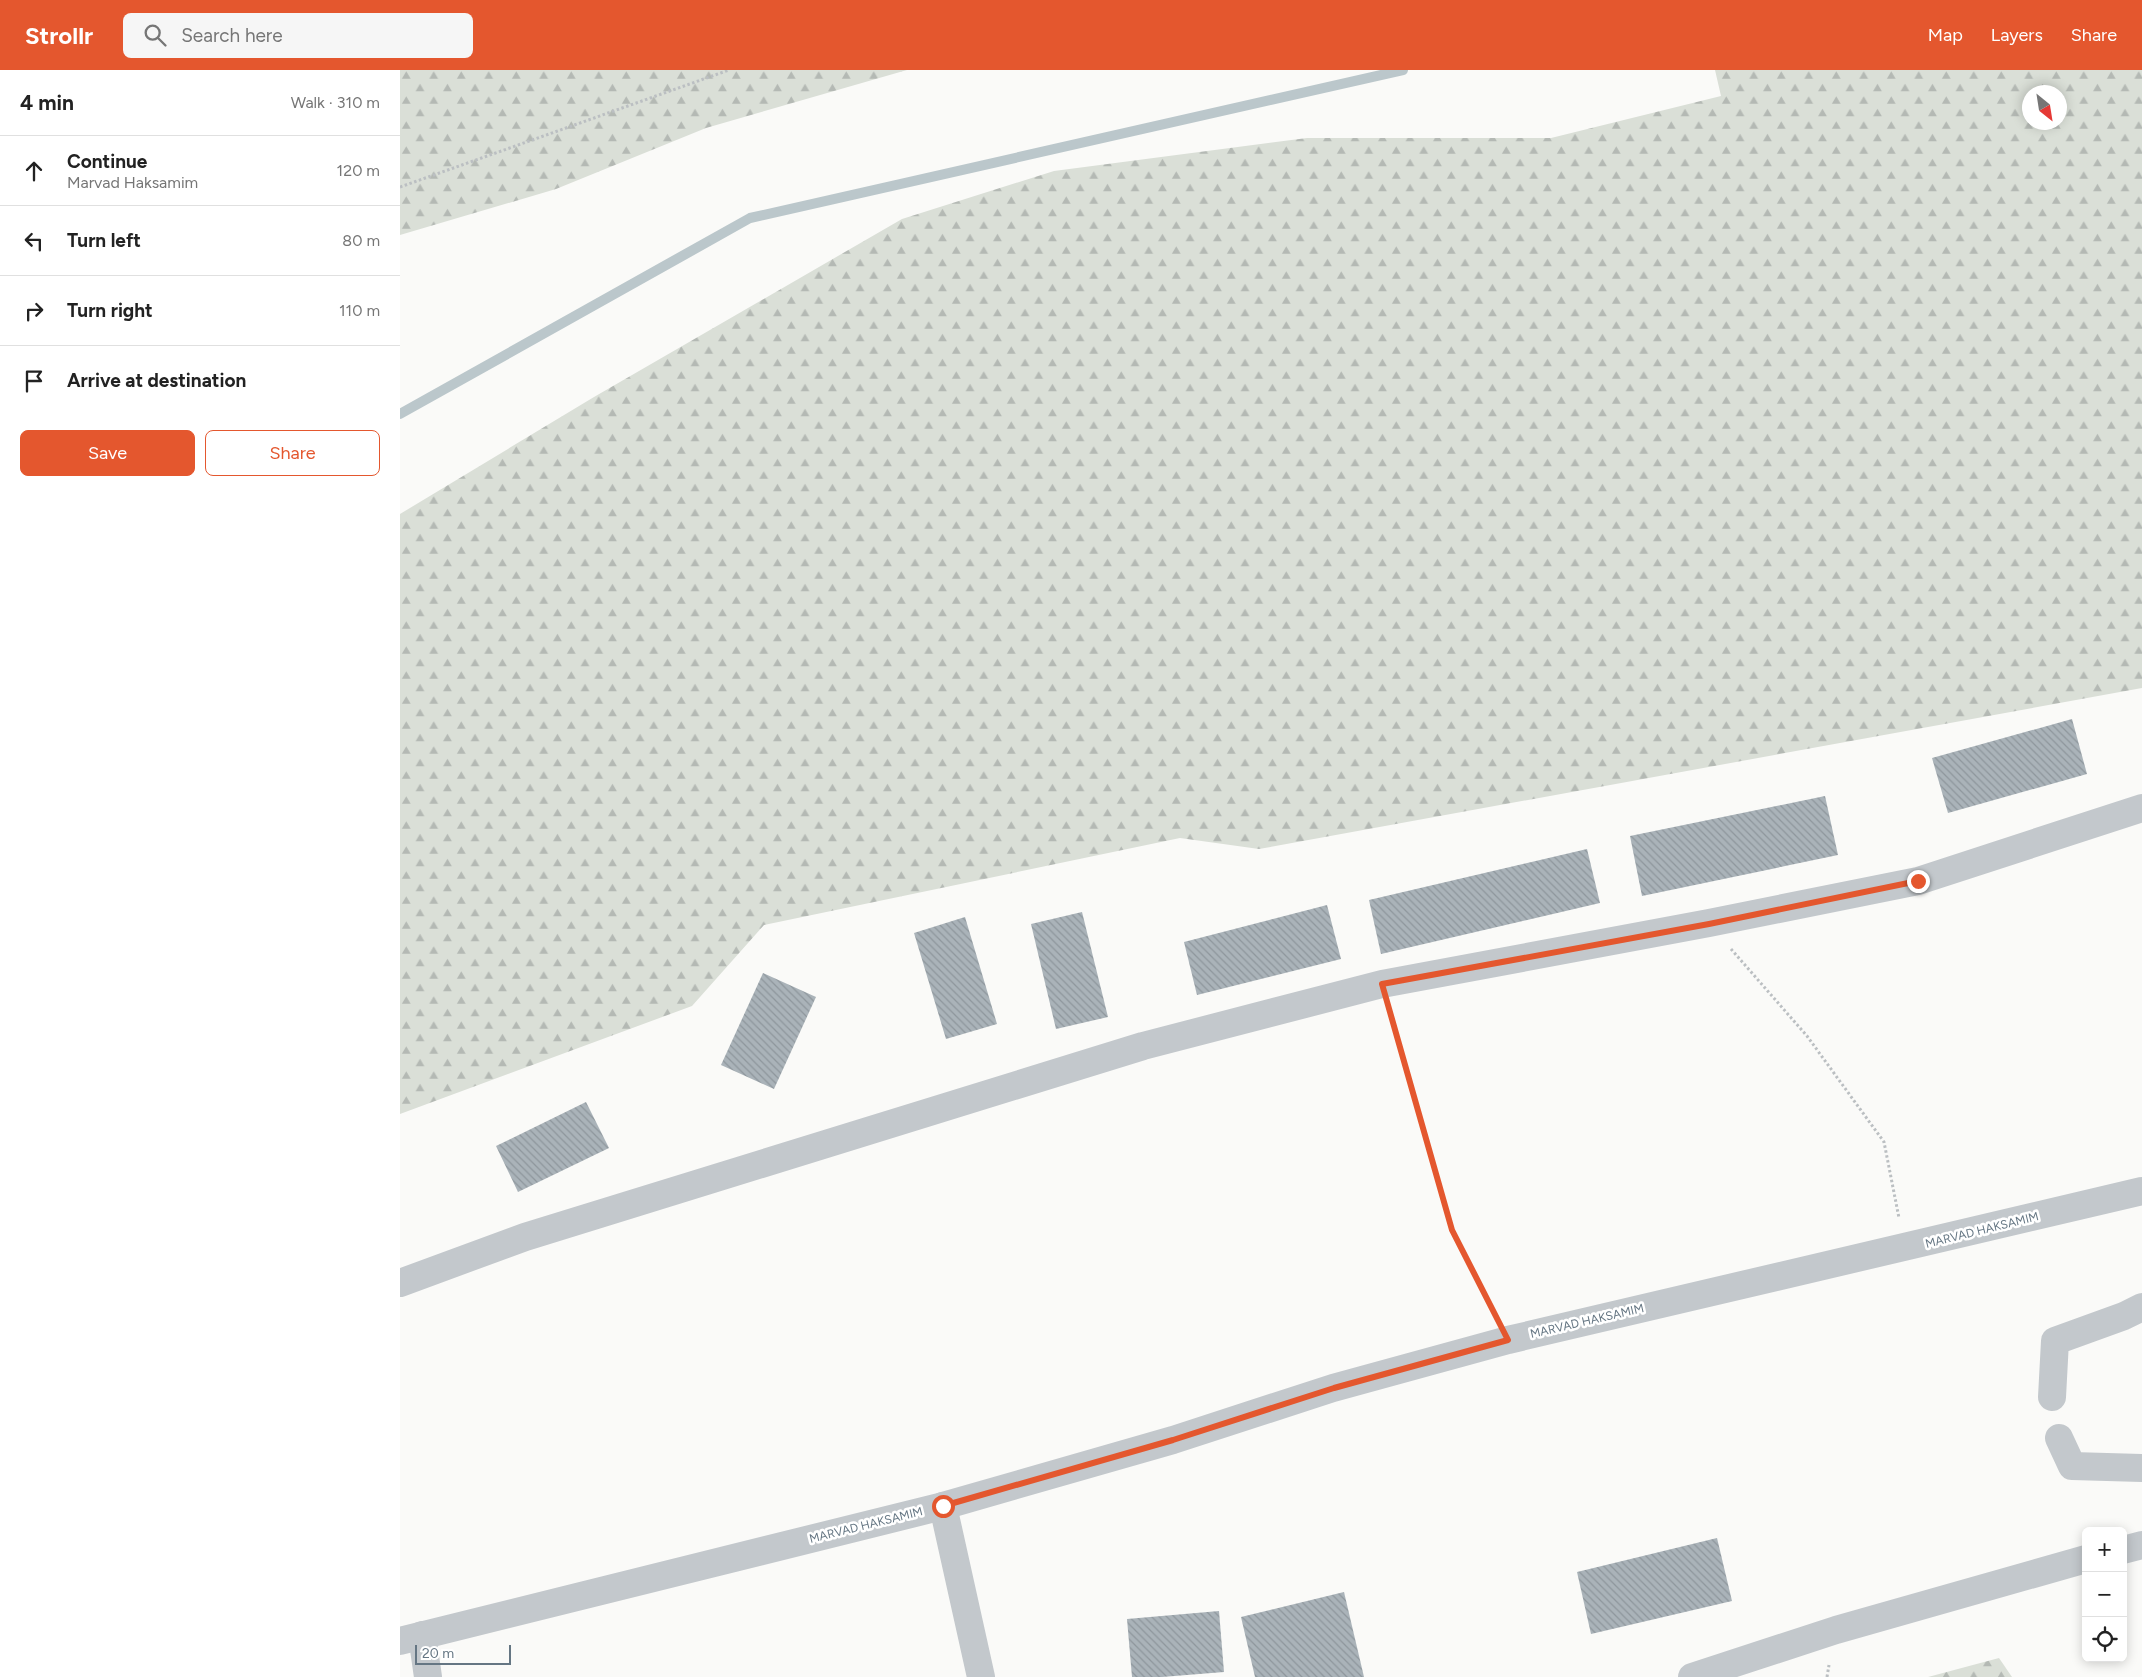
<!DOCTYPE html>
<html lang="en">
<head>
<meta charset="utf-8">
<style>
	body { margin:0; font-family:Figtree,sans-serif; background:#f6f6f6; color:#222 }
	.controls { position:absolute; right:15px; bottom:15px; display:grid; overflow:hidden; border-radius:8px; box-shadow:0 2px 12px #0003 }
	.controls button { width:45px; height:45px; display:grid; place-items:center; padding:0; border:0; border-bottom:1px solid #e0e0e0; background:#fff; color:#222; font:25px sans-serif }
	.compass { position:absolute; left:1622px; top:15px; width:45px; height:45px; border-radius:50%; background:#fff; box-shadow:0 2px 12px #0003; rotate:150deg }
	.scale { position:absolute; left:15px; bottom:12px; width:96px; box-sizing:border-box; padding-left:5px; border:2px solid #657683; border-top:0; font-size:14px; line-height:18px; white-space:nowrap; color:#657683; -webkit-text-stroke:4px #fff; paint-order:stroke }
	.stop { position:absolute; width:15px; height:15px; margin:-11px; border:4px solid #e4572e; border-radius:50%; background:#fff }
	.stop.end { background:#e4572e; border-color:#fff; box-shadow:0 1px 5px #0008 }
	.list { margin:0; padding:0; list-style:none }
	h2 { display:flex; justify-content:space-between; align-items:center; height:65px; margin:0; padding:0 20px; font-size:21px }
	h2 small { font-size:16px; font-weight:400; color:#767676 }
	.list li { display:grid; grid-template-columns:32px 1fr auto; gap:15px; align-items:center; box-sizing:border-box; height:70px; padding:0 20px; border-top:1px solid #e0e0e0 }
	.list b { display:block; font-size:19px; white-space:nowrap }
	.list p { margin:0; font-size:16px; white-space:nowrap; color:#767676 }
	.list em { font-size:16px; font-style:normal; color:#767676 }
	.actions { display:flex; gap:10px; padding:15px 20px }
	.actions a { flex:1; padding:11px 0; border:1px solid #e4572e; border-radius:8px; text-align:center; font-size:18px; color:#e4572e }
	.actions .main { background:#e4572e; color:#fff }
	.icon { flex:none; width:28px; height:28px; fill:none; stroke:currentColor; stroke-width:2; stroke-linecap:round; stroke-linejoin:round }
	.map { position:relative; flex:none; width:1742px; height:1607px; overflow:hidden }
	header { display:flex; align-items:center; gap:30px; box-sizing:border-box; height:70px; padding:0 25px; background:#e4572e; color:#fff }
	header strong { font-size:24px }
	nav { display:flex; gap:28px; margin-inline-start:auto; font-size:18px }
	.search { width:350px; height:45px; background:#f6f6f6; display:flex; align-items:center; gap:12px; box-sizing:border-box; padding:0 18px; border-radius:8px; color:#767676; font-size:19px }
	main { display:flex }
	aside { flex:1; background:#fff }
	.map>svg:first-child { display:block }
</style>
</head>
<body>
<header>
<strong>Strollr</strong>
<div class="search"><svg class="icon" aria-label="search" viewBox="0 0 24 24"><circle cx="10" cy="10" r="6"/><path d="M15 15l6 6"/></svg>Search here</div>
<nav><a>Map</a><a>Layers</a><a>Share</a></nav>
</header>
<main>
<aside>
<h2>4 min<small>Walk · 310 m</small></h2>
<ul class="list">
<li><svg class="icon" aria-label="ahead" viewBox="0 0 24 24"><path d="M12 20V5M6 11l6-6 6 6"/></svg><div><b>Continue</b><p>Marvad Haksamim</p></div><em>120 m</em></li>
<li><svg class="icon" aria-label="left" viewBox="0 0 24 24"><path d="M17 20v-9H6M10 6l-5 5 5 5"/></svg><div><b>Turn left</b></div><em>80 m</em></li>
<li><svg class="icon" aria-label="right" viewBox="0 0 24 24"><path d="M7 20v-9h11M14 6l5 5-5 5"/></svg><div><b>Turn right</b></div><em>110 m</em></li>
<li><svg class="icon" aria-label="arrive" viewBox="0 0 24 24"><path d="M6 21V4h12l-3 4 3 4H6"/></svg><div><b>Arrive at destination</b></div></li>
</ul>
<div class="actions"><a class="main">Save</a><a>Share</a></div>
</aside>
<div class="map">
<svg width="1742" height="1607" viewBox="0 0 1742 1607">
	<defs>
		<pattern id="forest-firs" width="22" height="20" patternUnits="userSpaceOnUse" patternTransform="scale(1.25)"><rect width="22" height="20" fill="#dadfd7"/><path d="M5 1l3.5 6h-7zM16 11l3.5 6h-7z" fill="#b4b9b4"/></pattern>
		<pattern id="building-back-hatch" width="6" height="6" patternUnits="userSpaceOnUse" patternTransform="scale(1.25)"><rect width="6" height="6" fill="#aab3b9"/><path d="M-1 5l2 2M0 0l6 6M5-1l2 2" fill="none" stroke="#8e969c"/></pattern>
	</defs>
	<rect width="100%" height="100%" fill="#fafaf8"/>
	<g fill="url(#forest-firs)" fill-rule="evenodd">
		<path d="M0,0h507l-201,58 -150,61 -156,46z"/>
		<path d="M1315,0h427v618l-883,161 -79,-11 -416,87 -72,81 -292,108v-600l194,-117 308,-178 152,-48 253,-33h244l170,-42zM1660,22v30h-30v-30z"/>
		<path d="M1599,1588l13,19h-84z"/>
	</g>
	<g fill="none" stroke-linecap="round" stroke-linejoin="round">
		<path stroke="#bbc7cb" stroke-width="10" d="M0,344l350,-196 653,-148"/>
	</g>
	<g fill="url(#building-back-hatch)">
		<path d="M1672,649l15,55 -139,39 -16,-55z"/>
		<path d="M1425,726l13,59 -196,41 -12,-60z"/>
		<path d="M1187,779l13,54 -219,51 -12,-54z"/>
		<path d="M927,835l14,54 -144,36 -13,-53z"/>
		<path d="M682,842l26,105 -52,12 -25,-105z"/>
		<path d="M565,847l32,107 -51,15 -32,-106z"/>
		<path d="M363,903l53,24 -42,92 -53,-24z"/>
		<path d="M186,1032l23,46 -91,44 -22,-46z"/>
		<path d="M1317,1468l15,63 -141,33 -14,-62z"/>
		<path d="M944,1522l20,85h-109l-14,-60z"/>
		<path d="M819,1541l5,61 -62,5h-30l-5,-58z"/>
	</g>
	<g fill="none" stroke-linecap="round" stroke-linejoin="round">
		<g stroke="#bbbfc2" stroke-width="3" stroke-dasharray="2.5 2.5" stroke-linecap="butt">
			<path d="M0,117l329,-117"/>
			<path d="M1331,879l76,87 77,106 15,76"/>
			<path d="M990,942l62,218 42,82"/>
			<path d="M1427,1607l2,-12"/>
		</g>
		<g stroke="#c3c8cc" stroke-width="28">
			<path d="M0,1213l125,-46 618,-191 239,-62 327,-61 209,-42 224,-73"/>
			<path d="M1652,1327l3,-56 69,-25 18,-9"/>
			<path d="M1659,1368l13,28 70,2"/>
			<path d="M543,1436l38,171"/>
			<path d="M1723,1480l19,-5"/>
			<path d="M22,1565l6,42"/>
			<path d="M0,1571l543,-135 230,-66 160,-52 175,-48 634,-149"/>
			<path d="M1292,1607l144,-47 250,-71"/>
		</g>
	</g>
	<g fill="none" stroke-linecap="round" stroke-linejoin="round">
		<path stroke="#e4572e" stroke-width="6" d="M543,1436l230,-66 161,-52 174,-48 -56,-110 -70,-246 327,-60 209,-43"/>
	</g>
	<g text-anchor="middle" dominant-baseline="central" stroke-width="5" stroke-linejoin="round" paint-order="stroke">
		<g font-size="12" fill="#657683" stroke="#fff">
			<text transform="translate(1582 1160) rotate(-14)">MARVAD HAKSAMIM</text>
			<text transform="translate(1187 1251) rotate(-13)">MARVAD HAKSAMIM</text>
			<text transform="translate(466 1455) rotate(-14)">MARVAD HAKSAMIM</text>
		</g>
	</g>
</svg>
<div class="controls">
<button>+</button>
<button>−</button>
<button><svg class="icon" aria-label="locate" viewBox="0 0 24 24"><circle cx="12" cy="12" r="6"/><path d="M12 2v4M12 18v4M2 12h4M18 12h4"/></svg></button>
</div>
<svg class="compass" viewBox="-18 -18 36 36"><path d="M0-13l5 13h-10z" fill="#e53935"/><path d="M0 13l5-13h-10z" fill="#767676"/></svg>
<div class="scale">20 m</div>
<div class="stop" style="left:543px;top:1436px"></div>
<div class="stop end" style="left:1518px;top:811px"></div>
</div>
</main>
</body>
</html>
